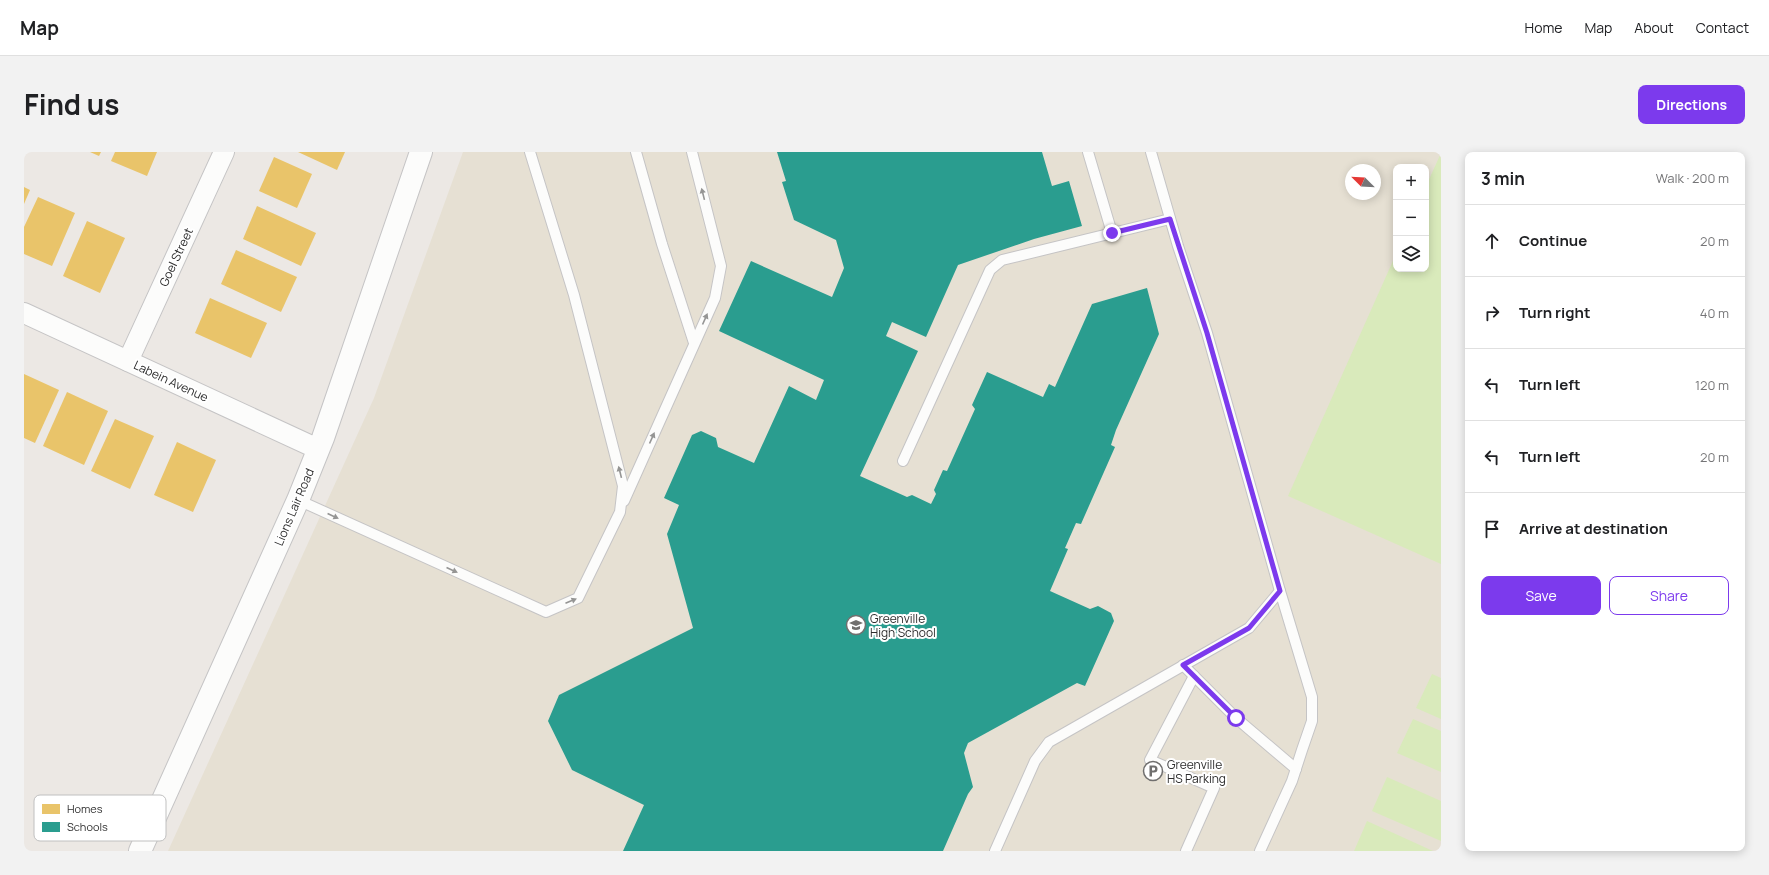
<!DOCTYPE html>
<html lang="en">
<head>
<meta charset="utf-8">
<style>
	body { margin:0; font-family:Manrope,sans-serif; background:#f2f2f2; color:#202124 }
	.controls { position:absolute; right:12px; top:12px; display:grid; overflow:hidden; border-radius:8px; box-shadow:0 2px 10px #0003 }
	.controls button { width:36px; height:36px; display:grid; place-items:center; padding:0; border:0; border-bottom:1px solid #e0e0e0; background:#fff; color:#202124; font:20px sans-serif }
	.compass { position:absolute; left:1321px; top:12px; width:36px; height:36px; border-radius:50%; background:#fff; box-shadow:0 2px 10px #0003; rotate:294deg }
	.stop { position:absolute; width:12px; height:12px; margin:-9px; border:3px solid #7c3aed; border-radius:50%; background:#fff }
	.stop.end { background:#7c3aed; border-color:#fff; box-shadow:0 1px 4px #0008 }
	.list { margin:0; padding:0; list-style:none }
	h2 { display:flex; justify-content:space-between; align-items:center; height:52px; margin:0; padding:0 16px; font-size:17px }
	h2 small { font-size:13px; font-weight:400; color:#757577 }
	.list li { display:grid; grid-template-columns:26px 1fr auto; gap:12px; align-items:center; box-sizing:border-box; height:72px; padding:0 16px; border-top:1px solid #e0e0e0 }
	.list b { display:block; font-size:15px; white-space:nowrap }
	.list em { font-size:13px; font-style:normal; color:#757577 }
	.actions { display:flex; gap:8px; padding:12px 16px }
	.actions a { flex:1; padding:9px 0; border:1px solid #7c3aed; border-radius:8px; text-align:center; font-size:14px; color:#7c3aed }
	.actions .main { background:#7c3aed; color:#fff }
	.icon { flex:none; width:22px; height:22px; fill:none; stroke:currentColor; stroke-width:2; stroke-linecap:round; stroke-linejoin:round }
	.map { position:relative; flex:none; width:1417px; height:699px; overflow:hidden; border-radius:8px }
	header { display:flex; align-items:center; gap:24px; box-sizing:border-box; height:56px; padding:0 20px; background:#fff; border-bottom:1px solid #e0e0e0 }
	header strong { font-size:19px }
	nav { display:flex; gap:22px; margin-inline-start:auto; font-size:14px }
	.intro { display:flex; align-items:center; justify-content:space-between; box-sizing:border-box; height:96px; padding:0 24px }
	h1 { margin:0; font-size:28px }
	.button { padding:10px 18px; border-radius:8px; background:#7c3aed; color:#fff; font-size:14px; font-weight:700 }
	main { display:flex; gap:24px; padding:0 24px }
	aside { flex:1; background:#fff; border-radius:8px; box-shadow:0 2px 10px #0003 }
	.map>svg:first-child { display:block }
</style>
</head>
<body>
<header>
<strong>Map</strong>
<nav><a>Home</a><a>Map</a><a>About</a><a>Contact</a></nav>
</header>
<div class="intro"><h1>Find us</h1><a class="button">Directions</a></div>
<main>
<div class="map">
<svg width="1417" height="699" viewBox="0 0 1417 699">
	<rect width="100%" height="100%" fill="#ece8e4"/>
	<path fill="#e6e0d3" fill-rule="evenodd" d="M439,0h978v699h-1273l206,-453zM1372,15h30v102h-30zM1327,18h24v24h-24z"/>
	<g fill="#d9eabb">
		<path d="M1417,1v411l-153,-68 108,-242v15h30v-83z"/>
		<path d="M1408,522l9,4v41l-25,-11z"/>
		<path d="M1389,567l28,12v41l-44,-19z"/>
		<path d="M1363,625l54,24v40l-69,-30z"/>
		<path d="M1343,669l66,30h-79z"/>
	</g>
	<g fill="#e9c46a">
		<path d="M66,0h11l-2,4z"/>
		<path d="M91,0h42l-10,24 -36,-15z"/>
		<path d="M274,0h47l-8,18z"/>
		<path d="M250,5l38,17 -15,34 -38,-17z"/>
		<path d="M0,35l6,3 -6,14z"/>
		<path d="M14,45l37,16 -23,53 -28,-12v-27z"/>
		<path d="M233,54l59,27 -15,33 -58,-27z"/>
		<path d="M63,69l38,17 -25,55 -37,-17z"/>
		<path d="M212,98l61,27 -16,35 -60,-28z"/>
		<path d="M186,146l57,25 -16,35 -56,-25z"/>
		<path d="M0,222l35,16 -24,53 -11,-5z"/>
		<path d="M43,240l41,19 -24,54 -41,-19z"/>
		<path d="M91,267l39,17 -24,53 -39,-18z"/>
		<path d="M153,290l39,18 -23,52 -39,-17z"/>
	</g>
	<path fill="#2a9d8f" d="M753,0h265l10,34 17,-5 13,45 -48,13 -76,26 -32,72 -34,-15 -6,14 32,15 -58,125 47,21 5,-2 19,9 5,-10 -2,-4 9,-20 4,1 28,-62 -3,-4 15,-33 56,25 6,-13 6,3 37,-83 55,-16 12,46 -43,96 -5,15 4,2 -34,77 -5,-1 -11,25 3,1 -18,42 40,18 8,-3 13,7 3,8 -29,65 -8,-3 -109,60 -4,10 9,34 -5,7 -25,57h-320l21,-46 -72,-35 -24,-49 11,-26 134,-67 -26,-94 12,-29 -15,-7 28,-63 9,-4 15,7 2,9 36,16 35,-77 27,14 8,-20 -105,-49 32,-70 81,36 12,-29 -8,-28 -42,-20 -12,-38 4,-1z"/>
	<g fill="none" stroke-linecap="round" stroke-linejoin="round">
		<g stroke="#c5c4c5" stroke-width="12">
			<g id="lane">
				<path d="M612,0l26,92 32,99"/>
				<path d="M1064,0l24,81"/>
				<path d="M1127,0l27,94 29,87 73,258 32,106v24l-10,29 -10,31 -32,70"/>
				<path d="M879,309l87,-191 12,-10 168,-41"/>
				<path d="M274,348l248,112 32,-14 42,-86 3,-26 -49,-191 -44,-143"/>
				<path d="M600,349l91,-203 6,-32 -29,-114"/>
				<path d="M1159,513l53,53 60,51"/>
				<path d="M971,699l40,-90 14,-19 200,-114 31,-37"/>
				<path d="M1162,699l28,-63 -64,-28 44,-84"/>
			</g>
		</g>
		<g stroke="#c5c4c5" stroke-width="22">
			<g id="street">
				<path d="M0,161l294,136"/>
				<path d="M104,209l96,-209"/>
			</g>
		</g>
		<g stroke="#c5c4c5" stroke-width="24">
			<path id="secondary" d="M116,699l158,-351 25,-62 98,-286"/>
		</g>
		<use href="#lane" stroke="#fcfcfb" stroke-width="10"/>
		<use href="#street" stroke="#fcfcfb" stroke-width="20"/>
		<use href="#secondary" stroke="#fcfcfb" stroke-width="22"/>
	</g>
	<defs><path id="oneway-solid" d="M-6-.8H1V-3.2L6.5 0L1 3.2V.8H-6Z"/></defs>
	<g fill="#959594">
		<use href="#oneway-solid" transform="translate(679 42) rotate(-104)"/>
		<use href="#oneway-solid" transform="translate(681 167) rotate(-66)"/>
		<use href="#oneway-solid" transform="translate(628 286) rotate(-66)"/>
		<use href="#oneway-solid" transform="translate(596 320) rotate(-104)"/>
		<use href="#oneway-solid" transform="translate(309 364) rotate(25)"/>
		<use href="#oneway-solid" transform="translate(428 418) rotate(24)"/>
		<use href="#oneway-solid" transform="translate(547 449) rotate(-23)"/>
	</g>
	<g fill="none" stroke-linecap="round" stroke-linejoin="round">
		<path stroke="#7c3aed" stroke-width="5" d="M1088,81l58,-14 37,114 73,258 -31,37 -66,37 53,53"/>
	</g>
	<defs>
		<g id="school-ring" transform="scale(1)"><circle r="9.5" fill="#fff" stroke="#706f6e" stroke-width="1.5"/><path d="M0-5L7-2L0 1L-7-2ZM-4 1L0 2.5L4 1V4Q0 6-4 4Z" fill="#706f6e"/></g>
		<g id="parking-ring" transform="scale(1)"><circle r="9.5" fill="#fff" stroke="#706f6e" stroke-width="1.5"/><path d="M-3.5-5.5H1a3.5 3.5 0 0 1 0 7H-1V5.5H-3.5ZM-1-3.4V-.6H.8a1.4 1.4 0 0 0 0-2.8Z" fill="#706f6e"/></g>
	</defs>
	<g fill-rule="evenodd">
		<use href="#school-ring" x="832" y="473"/>
		<use href="#parking-ring" x="1129" y="619"/>
	</g>
	<g text-anchor="middle" dominant-baseline="central" stroke-width="4" stroke-linejoin="round" paint-order="stroke">
		<g font-size="12" fill="#2e2e2e" stroke="#fff">
			<text transform="translate(152 105) rotate(-65)">Goel Street</text>
			<text transform="translate(147 229) rotate(25)">Labein Avenue</text>
			<text transform="translate(270 355) rotate(-67)">Lions Lair Road</text>
		</g>
		<g font-size="12" fill="#2e2e2e" stroke="#fff" text-anchor="start">
			<text x="846" y="466">Greenville<tspan x="846" dy="14">High School</tspan></text>
			<text x="1143" y="612">Greenville<tspan x="1143" dy="14">HS Parking</tspan></text>
		</g>
	</g>
	<rect x="10" y="643" width="132" height="46" rx="6" fill="#fff" stroke="#c0c0c0" stroke-width="1"/>
	<rect x="18" y="652" width="18" height="10" fill="#e9c46a"/>
	<rect x="18" y="670" width="18" height="10" fill="#2a9d8f"/>
	<g font-size="11" fill="#2e2e2e">
		<text x="43" y="661">Homes</text>
		<text x="43" y="679">Schools</text>
	</g>
</svg>
<div class="controls">
<button>+</button>
<button>−</button>
<button><svg class="icon" aria-label="layers" viewBox="0 0 24 24"><path d="M12 4l9 5-9 5-9-5zM3 14l9 5 9-5"/></svg></button>
</div>
<svg class="compass" viewBox="-18 -18 36 36"><path d="M0-13l5 13h-10z" fill="#e53935"/><path d="M0 13l5-13h-10z" fill="#757577"/></svg>
<div class="stop" style="left:1212px;top:566px"></div>
<div class="stop end" style="left:1088px;top:81px"></div>
</div>
<aside>
<h2>3 min<small>Walk · 200 m</small></h2>
<ul class="list">
<li><svg class="icon" aria-label="ahead" viewBox="0 0 24 24"><path d="M12 20V5M6 11l6-6 6 6"/></svg><div><b>Continue</b></div><em>20 m</em></li>
<li><svg class="icon" aria-label="right" viewBox="0 0 24 24"><path d="M7 20v-9h11M14 6l5 5-5 5"/></svg><div><b>Turn right</b></div><em>40 m</em></li>
<li><svg class="icon" aria-label="left" viewBox="0 0 24 24"><path d="M17 20v-9H6M10 6l-5 5 5 5"/></svg><div><b>Turn left</b></div><em>120 m</em></li>
<li><svg class="icon" aria-label="left" viewBox="0 0 24 24"><path d="M17 20v-9H6M10 6l-5 5 5 5"/></svg><div><b>Turn left</b></div><em>20 m</em></li>
<li><svg class="icon" aria-label="arrive" viewBox="0 0 24 24"><path d="M6 21V4h12l-3 4 3 4H6"/></svg><div><b>Arrive at destination</b></div></li>
</ul>
<div class="actions"><a class="main">Save</a><a>Share</a></div>
</aside>
</main>
</body>
</html>
